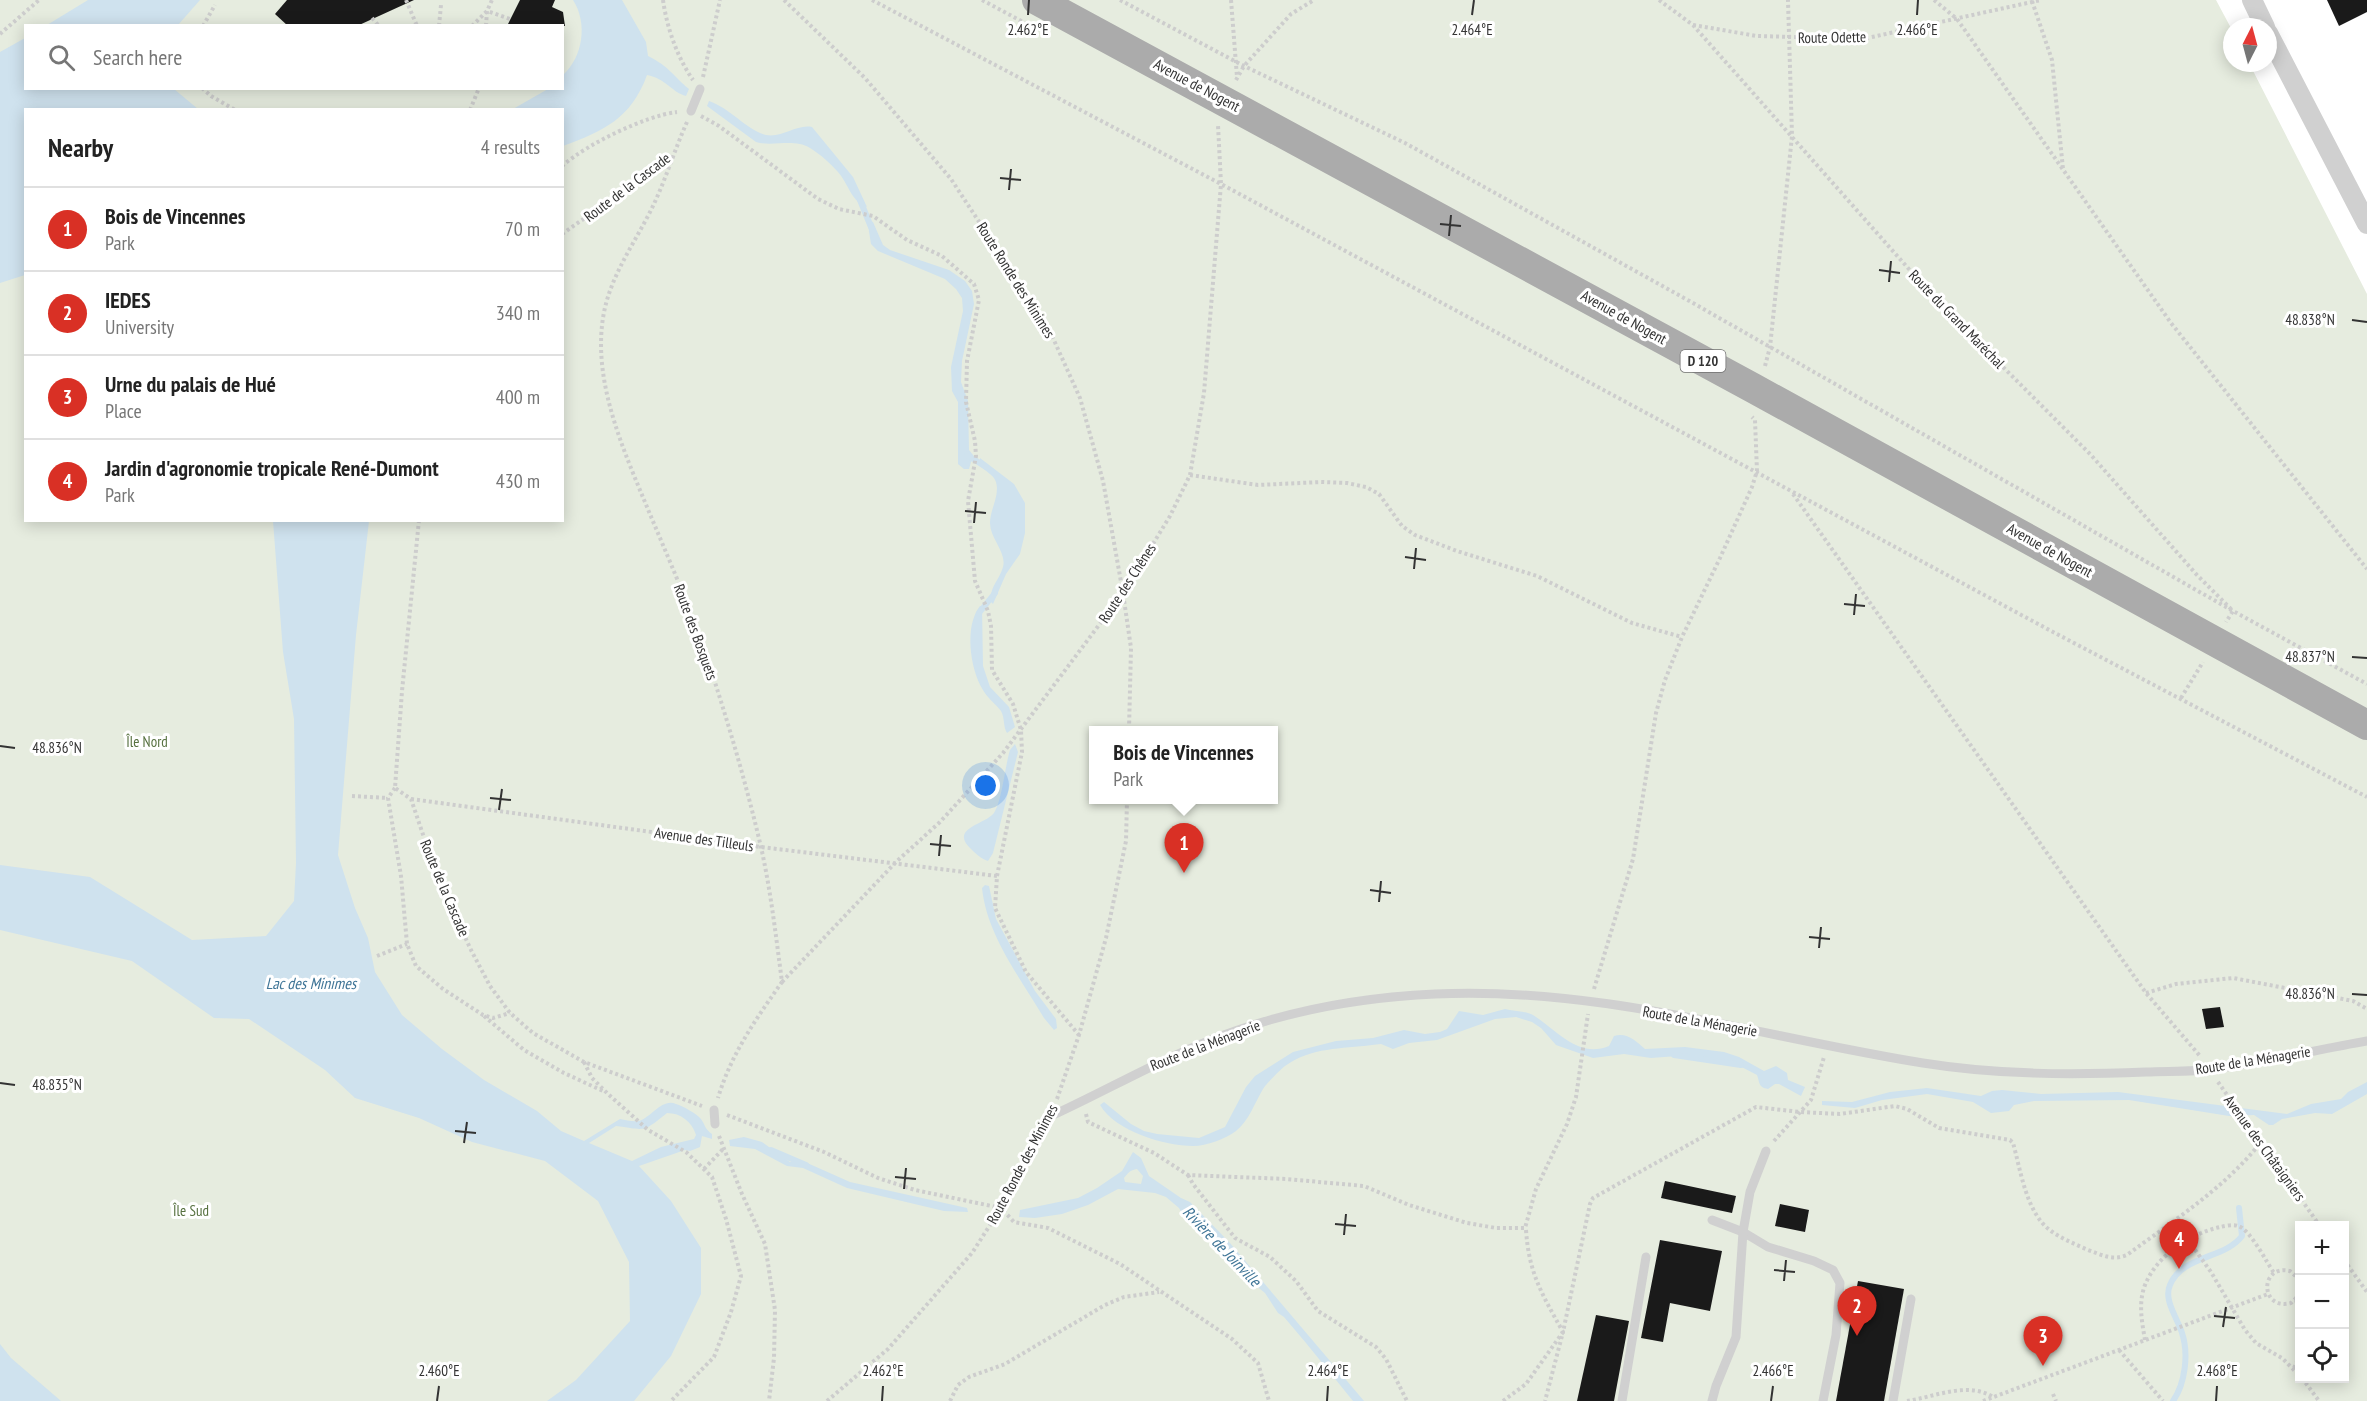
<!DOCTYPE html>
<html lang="en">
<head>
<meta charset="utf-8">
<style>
	body { margin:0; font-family:"PT Sans Narrow",sans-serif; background:#f6f6f6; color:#222 }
	.controls { position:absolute; right:18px; bottom:18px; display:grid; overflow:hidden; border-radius:0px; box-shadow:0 3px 15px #0003 }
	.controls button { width:54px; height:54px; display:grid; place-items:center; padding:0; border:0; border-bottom:2px solid #e0e0e0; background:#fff; color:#222; font:30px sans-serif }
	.compass { position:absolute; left:2223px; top:18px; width:54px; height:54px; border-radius:50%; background:#fff; box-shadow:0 3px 15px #0003; rotate:6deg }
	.you { position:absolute; left:986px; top:786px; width:21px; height:21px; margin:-15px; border:4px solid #fff; border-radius:50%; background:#1a73e8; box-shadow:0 0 0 9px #1a73e833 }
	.badge { display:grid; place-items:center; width:39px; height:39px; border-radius:50%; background:#d93025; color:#fff; font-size:20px; font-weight:700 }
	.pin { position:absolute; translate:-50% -50px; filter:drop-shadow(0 2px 3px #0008) }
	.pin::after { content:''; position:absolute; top:32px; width:21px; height:18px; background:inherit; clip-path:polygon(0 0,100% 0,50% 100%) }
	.popup { position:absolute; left:1089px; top:726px; width:189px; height:78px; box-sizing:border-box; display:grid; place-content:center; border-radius:0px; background:#fff; filter:drop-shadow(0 2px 4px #0005); font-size:20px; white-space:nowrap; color:#767676 }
	.popup b { font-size:22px; color:#222 }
	.popup::after { content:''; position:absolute; left:50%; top:100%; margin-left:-12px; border:12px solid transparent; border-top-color:#fff }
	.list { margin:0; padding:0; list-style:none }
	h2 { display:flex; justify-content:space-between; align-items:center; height:78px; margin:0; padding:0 24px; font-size:26px }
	h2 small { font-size:20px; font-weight:400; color:#767676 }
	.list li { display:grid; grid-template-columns:39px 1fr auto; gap:18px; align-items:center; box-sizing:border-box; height:84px; padding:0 24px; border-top:2px solid #e0e0e0 }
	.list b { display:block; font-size:22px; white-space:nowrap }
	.list p { margin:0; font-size:20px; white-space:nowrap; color:#767676 }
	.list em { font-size:20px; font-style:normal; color:#767676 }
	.icon { flex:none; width:33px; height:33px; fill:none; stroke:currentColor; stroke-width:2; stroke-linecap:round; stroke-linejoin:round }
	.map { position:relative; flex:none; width:2367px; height:1401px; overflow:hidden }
	.search { position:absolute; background:#fff; box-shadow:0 3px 15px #0003; left:24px; top:24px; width:540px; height:66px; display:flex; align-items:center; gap:15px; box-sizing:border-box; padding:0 21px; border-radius:0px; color:#767676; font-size:22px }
	.panel { position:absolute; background:#fff; box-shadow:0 3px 15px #0003; left:24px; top:108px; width:540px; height:414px; border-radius:0px }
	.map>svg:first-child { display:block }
</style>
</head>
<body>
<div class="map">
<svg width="2367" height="1401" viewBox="0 0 2367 1401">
	<rect width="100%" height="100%" fill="#fff"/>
	<path fill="#e6ecdf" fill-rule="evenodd" d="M0,0h2216l16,30v33h17l118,231v1107h-2367zM26,26h536v62h-536zM26,110h536v410h-536zM1094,730h180v70h-180zM2300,1226h44v152h-44z"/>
	<g fill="#cfe2ee" fill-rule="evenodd">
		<path d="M88,0h112l-22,25h-131z"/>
		<path d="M573,0h49l24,42 2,14c22,11 24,19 41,33l-3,7c-13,-3 -21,-18 -39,-21 -16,44 -44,56 -84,71l-1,-36 -49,-1 35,-20 14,-1 1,-13c20,-18 25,-52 10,-75z"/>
		<path d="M25,38l1,50 148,1 24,20 -172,1 -1,165 -25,8v-231z"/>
		<path d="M709,101c21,7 39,30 57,34 17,3 30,-11 46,-8l41,50 14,30c-15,-4 -19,-24 -29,-35 -7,-8 -18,-18 -28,-24 -16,-10 -37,-1 -54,-6l-49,-36z"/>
		<path d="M867,219l6,3 10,23 7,5 59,20 16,11 7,10 2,13 -12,57 -1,21 7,19 1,49 4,5 -4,14h-5l-6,-5v-62l-6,-11 -1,-24 12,-56 -1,-13 -6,-9 -11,-10 -67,-28 -7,-7z"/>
		<path d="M980,458l34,26 11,19v30l-5,21 -14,20 -13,30 -2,-2c-2,-15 8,-21 12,-35 4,-15 -13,-28 -13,-44 0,-14 10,-27 6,-41 -2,-7 -12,-12 -16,-16z"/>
		<path d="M273,521h96l-13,114 -18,220 17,53 13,30 7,34 27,43 40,34 42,31 53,31 24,20 23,10 36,-22c6,1 13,3 19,2 13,-4 23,-23 37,-17 7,2 21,10 25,15 5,7 3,9 11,15v5l-10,-3 -2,11 -10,4 -5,-1 -46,16 32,35 30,47v46l-30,62 -37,45h-87l29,-21 54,-59 -1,-59 -31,-61 -53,-40 -73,-19 -53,-24 -64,-20 -30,-28 -76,-51 -35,-1 -82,-57 -132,-31v-65l90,12 102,63 74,-4 28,-35 2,-38 -2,-144 -11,-67zM667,1113c14,0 25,9 29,22l-2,4 -33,8 -29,14 -43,-18 27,-17c31,4 26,7 51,-13z"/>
		<path d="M980,606h2l1,60 7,21 19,20 6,20 -8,6c-4,-6 -2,-15 -6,-22 -5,-7 -13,-12 -18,-21 -13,-21 -19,-64 -3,-84z"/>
		<path d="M1015,744l3,8 -25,101 -5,8c-7,-2 -13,-8 -19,-14 -18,-19 17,-23 25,-34 8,-12 11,-47 16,-63z"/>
		<path d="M985,885l4,1 7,33 39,72 21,28 1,9 -3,2 -10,-12c-24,-41 -57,-82 -62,-130z"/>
		<path d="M1505,1009c8,2 20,2 28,6 24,15 45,44 76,31l5,-10c13,-4 22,5 31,13l40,-2 39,5 15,5 25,14 12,-5 11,7 1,7 17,7 -4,9 -22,-12h-4l-7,5c-10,-2 -8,-6 -11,-14l-25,-13 -41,-7 -40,3 -27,-4 -31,4 -37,-13 -15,-17 -9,-6 -16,-5 -21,2 -58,21 -28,3 -16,6 -12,-5 -9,1c-31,4 -60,2 -87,21 -5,4 -19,18 -22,23 -8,13 -14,32 -27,42 -11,8 -29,15 -43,15 -28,0 -78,-15 -93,-41l4,-3 27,22 13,7 13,3 42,4 26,-11 21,-40 9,-11 38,-24 43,-11 37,-3 31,-8 21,4 15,-2 7,-3 12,-18 24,4z"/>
		<path d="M2367,1082v12l-35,20 -17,-1 -33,6 -9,6h-4l-15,-10 -25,1 -100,-16 -95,1 -20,4 -5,6 -18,2 -18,-11 -46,-8 -45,6 -27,8 -33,-3v-4l30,1 38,-10 37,-4 54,8 11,-5 10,-1 39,4 77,-2 169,22 24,-10 30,-5 7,-7z"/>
		<path d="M744,1137l18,5 28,20h15l45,20 117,26 1,4 -24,-1 -97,-23 -44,-20 -16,-2 -32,-17 -25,-3 -1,-6z"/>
		<path d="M1133,1152l8,6 8,18 32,22 9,4 40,41 134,158h-11l-47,-58 -22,-26 -6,-4 -13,-20 -16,-13 -45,-52 -21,-13 -4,-7 -13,-11 -11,-4 -37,-4 -30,16 -26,9 -27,4 -16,-1 1,-7 58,-12 19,-10 25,-17zM1137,1169l6,7 -2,8 -16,-2 -1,-4c4,-5 6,-8 13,-9z"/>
		<path d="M0,1344l11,14 50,43h-61z"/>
	</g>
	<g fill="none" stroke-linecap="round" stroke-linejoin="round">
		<g stroke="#cfe2ee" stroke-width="6">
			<path d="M860,200l11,27"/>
			<path d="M967,455l19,12"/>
			<path d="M979,613l16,-20"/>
			<path d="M1674,1055l67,10"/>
			<path d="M771,1150l35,15"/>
			<path d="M2173,1401c12,-17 16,-47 9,-68 -4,-14 -19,-33 -12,-48 12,-30 55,-26 72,-49l-3,-28"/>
		</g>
	</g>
	<g fill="#1a1a1a">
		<path d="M287,0h127l-57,26h-69l-13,-12z"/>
		<path d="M520,0h35l-3,7 11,5 2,14h-58z"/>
		<path d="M2327,0h40v12l-28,14z"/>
		<path d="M2220,1007l4,20 -18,2 -4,-20z"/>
		<path d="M1665,1181l71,15 -4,17 -71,-15z"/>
		<path d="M1780,1204l29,6 -4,22 -30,-6z"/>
		<path d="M1660,1240l62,11 -12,60 -40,-8 -7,39 -22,-4z"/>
		<path d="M1858,1281l46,8 -20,112h-48z"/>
		<path d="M1596,1315l33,6 -15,80h-37z"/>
	</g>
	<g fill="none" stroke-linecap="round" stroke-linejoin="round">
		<g stroke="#cdcdcd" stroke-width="4" stroke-dasharray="3 3" stroke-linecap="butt">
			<path d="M406,0l11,26"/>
			<path d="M663,0c4,28 14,57 30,80"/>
			<path d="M784,0l81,78 86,101 97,148 32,71 23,83 20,112 8,55 -2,82"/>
			<path d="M872,0l349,184 832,448 314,165"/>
			<path d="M982,0l43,23"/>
			<path d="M1120,0l124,66 161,77 288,160 540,308 134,73"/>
			<path d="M1231,0l6,77"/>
			<path d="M1659,0l34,25 245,277 153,153 105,119 37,37 -7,11"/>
			<path d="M1934,0l23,19 214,304 196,246"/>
			<path d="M2032,1l20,59 11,109"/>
			<path d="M372,18l7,8"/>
			<path d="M1693,25l64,11 106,3 178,-39"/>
			<path d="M203,26l12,-21"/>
			<path d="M439,26l2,-21"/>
			<path d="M472,26l15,-15 5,-11"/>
			<path d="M486,26l1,-15 23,8"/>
			<path d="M0,34l39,-34"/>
			<path d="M703,77l17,-77"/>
			<path d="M1236,80l8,-14 47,-52 23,-14"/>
			<path d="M202,88l9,8 24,14"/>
			<path d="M470,110l9,-22"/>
			<path d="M701,116l18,10 99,73 21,10 34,7 34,24 35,16 32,28 5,16 -12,61 -1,41 9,39 1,15 -8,45 7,80 13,30 3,15 1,44 21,34 8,26 1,22 -25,124 -2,32 31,64 53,63"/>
			<path d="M687,122c-13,29 -22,60 -36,88 -18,36 -42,68 -48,108 -10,64 20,131 44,189 20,48 42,98 59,148 21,63 40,128 55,192 10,45 15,90 21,135 -26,37 -51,72 -64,116"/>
			<path d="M562,166c25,-22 83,-50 115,-54"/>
			<path d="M562,234l110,-77"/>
			<path d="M1765,366l5,-19 22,-211 -4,-136"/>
			<path d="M1190,475l68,10 63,-3 26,1 19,4 13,7 23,32 13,9 42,16 80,25 95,47 50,14"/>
			<path d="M1793,494l353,499 54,63"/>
			<path d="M419,520l-17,171 -7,97 16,11 27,80 33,71 19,36 20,27 23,20 51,29 118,44"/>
			<path d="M2181,698l22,-36"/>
			<path d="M395,788l-7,10 13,78 6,68 9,22 27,23 40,26 10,3 17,-5"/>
			<path d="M352,796l36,2"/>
			<path d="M411,799l350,48 236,29"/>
			<path d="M377,956l30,-12"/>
			<path d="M782,982l114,-120 44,-40 63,-69 120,-160 47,-77 20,-41 14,-82 17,-209 -3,-59"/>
			<path d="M1594,989l39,-130 23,-146 9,-33 17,-43 38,-79 32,-71 5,-16 -2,-51 -3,-3"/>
			<path d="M2146,993l30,-9 57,-6 120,23 14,8"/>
			<path d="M484,1016l40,34 40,23 39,18"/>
			<path d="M584,1062l8,16 16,16 40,36 38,22 26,25 14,42 15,57 -10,36 -17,45 -43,44"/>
			<path d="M2218,1082l102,144"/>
			<path d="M1057,1099l22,-64 27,-97 20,-97 1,-41"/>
			<path d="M1086,1114l2,8 66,31 34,22 98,4 78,7 45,19 58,18 29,5h29l11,-39 31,-65 9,-27 12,-83"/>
			<path d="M727,1115l97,37 54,26 37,12 86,18 13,14 34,6 72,36 112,75 26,24 11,38"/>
			<path d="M719,1136l23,58 23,50 10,66 -1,48 -5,43"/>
			<path d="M1774,1141l37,-41 13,-43"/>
			<path d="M704,1169l20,-21"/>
			<path d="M1188,1175l5,9 42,54 35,19 26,24 22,30 58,36 10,12 21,42"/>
			<path d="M1526,1230c3,44 16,64 37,102l-18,69"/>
			<path d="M2188,1240l23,32 34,58 11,13 26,15 18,18"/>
			<path d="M2344,1260l23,32"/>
			<path d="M2300,1280l-10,-9c-31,-7 -30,40 1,32l9,-9"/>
			<path d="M2296,1300l4,14"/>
			<path d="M2145,1340c-3,-18 -7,-37 0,-55 12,-30 45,-51 75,-58 5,-1 13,-3 18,-1 12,3 29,37 36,47"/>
			<path d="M2119,1350l44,51"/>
			<path d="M2294,1368l6,-13"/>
			<path d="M2302,1378l17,23"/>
			<path d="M2053,1394l3,7"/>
			<path d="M827,1401l61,-52 84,-96 29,-45 44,-81"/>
			<path d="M950,1401l8,-16 11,-8 36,-13 100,-59 19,-8 35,-5"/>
			<path d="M1503,1401l23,-17 37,-52 27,-128 3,-6 163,-91 44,5 40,2 55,-8 12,3 32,19 71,12 3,3c8,28 13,70 38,88 11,8 24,13 37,19 14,5 25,11 39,5 47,-35 98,-67 134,-113"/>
			<path d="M1907,1401c27,-4 61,-20 86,-4"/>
			<path d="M1983,1401l285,-107"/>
		</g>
		<g stroke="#d0d0d0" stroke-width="9">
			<path d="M691,111l9,-22"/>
			<path d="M714,1110l1,14"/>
			<path d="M1051,1116c61,-28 120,-63 184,-85 63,-22 133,-34 200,-37 165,-8 326,43 488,69 74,12 149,12 223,9 22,-1 46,0 68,-3 51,-7 102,-19 153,-28"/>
			<path d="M1712,1220l31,12 25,15 46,14 19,9 7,13 -4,52 -13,66"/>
			<path d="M1622,1401l24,-144"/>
			<path d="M1712,1401l4,-15 20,-49 7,-105 7,-40 16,-41"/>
			<path d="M1893,1401l18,-102"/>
		</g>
		<g stroke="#d0d0d0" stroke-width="20">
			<path d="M2252,0l13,27"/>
			<path d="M2268,33l99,191"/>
		</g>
		<path stroke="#ababab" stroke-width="30" d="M1037,0l716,388 614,337"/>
	</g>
	<path fill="none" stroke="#333" stroke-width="2" d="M1028,15l1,-15M1472,15l2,-15M1917,15l1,-15M1000,178l21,2M1009,190l2,-21M1440,224l21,2M1449,236l2,-21M1879,270l21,3M1889,282l2,-21M2352,320l15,2M965,511l21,2M974,523l2,-21M1405,557l21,3M1414,569l2,-21M1844,604l21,2M1854,615l2,-21M2352,657l15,1M0,746l15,2M490,798l21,2M499,810l3,-21M930,844l21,2M939,856l2,-21M1370,890l21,3M1379,902l2,-21M1809,937l21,2M1819,948l2,-21M2352,994l15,1M0,1083l15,2M455,1131l21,2M464,1143l3,-21M895,1177l21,2M904,1189l2,-21M1335,1224l21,2M1344,1235l2,-21M1774,1270l21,2M1784,1281l2,-21M2214,1316l21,2M2223,1327l3,-20M437,1401l2,-15M882,1401l1,-15M1327,1401l1,-15M1771,1401l2,-15M2216,1401l1,-15"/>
	<g text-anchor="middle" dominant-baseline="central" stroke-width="6" stroke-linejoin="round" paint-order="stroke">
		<rect fill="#fff" stroke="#707070" stroke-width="1.5" x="1680.5" y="350" width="45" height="22" rx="4.5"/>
		<g font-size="14" font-weight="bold" fill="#333">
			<text x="1703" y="361">D 120</text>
		</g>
		<g font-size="15" fill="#333" stroke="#fff">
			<text transform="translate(1832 37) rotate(-1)">Route Odette</text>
			<text transform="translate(1197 85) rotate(28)">Avenue de Nogent</text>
			<text transform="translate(627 187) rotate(-37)">Route de la Cascade</text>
			<text transform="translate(1016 280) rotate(58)">Route Ronde des Minimes</text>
			<text transform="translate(1624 317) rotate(29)">Avenue de Nogent</text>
			<text transform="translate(1957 319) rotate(46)">Route du Grand Maréchal</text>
			<text transform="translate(2050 550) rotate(29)">Avenue de Nogent</text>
			<text transform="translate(1127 583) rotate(-57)">Route des Chênes</text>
			<text transform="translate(696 632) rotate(70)">Route des Bosquets</text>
			<text transform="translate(704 839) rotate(8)">Avenue des Tilleuls</text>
			<text transform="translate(445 888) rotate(67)">Route de la Cascade</text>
			<text transform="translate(1700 1021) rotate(10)">Route de la Ménagerie</text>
			<text transform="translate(1205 1045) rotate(-21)">Route de la Ménagerie</text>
			<text transform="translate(2253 1060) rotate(-9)">Route de la Ménagerie</text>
			<text transform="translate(2265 1148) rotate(54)">Avenue des Châtaigniers</text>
			<text transform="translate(1022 1164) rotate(-62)">Route Ronde des Minimes</text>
		</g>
		<g font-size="15" fill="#56703f" stroke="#fff">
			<text x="147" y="741">Île Nord</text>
			<text x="191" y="1210">Île Sud</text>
		</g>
		<g font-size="16" font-style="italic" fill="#3f7597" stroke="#fff">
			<text x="311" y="983">Lac des Minimes</text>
			<text transform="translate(1222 1246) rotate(46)">Rivière de Joinville</text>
		</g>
	</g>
	<g font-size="15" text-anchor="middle" fill="#333" stroke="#fff" stroke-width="6" stroke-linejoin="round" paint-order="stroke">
		<text x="1028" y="35">2.462°E</text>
		<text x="1472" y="35">2.464°E</text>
		<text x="1917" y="35">2.466°E</text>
		<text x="2310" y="325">48.838°N</text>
		<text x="2310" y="662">48.837°N</text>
		<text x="57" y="753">48.836°N</text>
		<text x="2310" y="999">48.836°N</text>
		<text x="57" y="1090">48.835°N</text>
		<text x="439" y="1376">2.460°E</text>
		<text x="883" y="1376">2.462°E</text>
		<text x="1328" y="1376">2.464°E</text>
		<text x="1773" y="1376">2.466°E</text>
		<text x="2217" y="1376">2.468°E</text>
	</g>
</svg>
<div class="controls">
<button>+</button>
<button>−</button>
<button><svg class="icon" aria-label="locate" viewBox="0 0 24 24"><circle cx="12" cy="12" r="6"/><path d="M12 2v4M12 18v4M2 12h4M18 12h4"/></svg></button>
</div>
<svg class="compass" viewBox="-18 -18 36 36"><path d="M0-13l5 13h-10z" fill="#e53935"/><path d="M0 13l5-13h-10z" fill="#767676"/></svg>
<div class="you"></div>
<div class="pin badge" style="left:1184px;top:873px">1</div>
<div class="popup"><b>Bois de Vincennes</b>Park</div>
<div class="pin badge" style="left:1857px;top:1336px">2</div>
<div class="pin badge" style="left:2043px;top:1366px">3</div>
<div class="pin badge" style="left:2179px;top:1269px">4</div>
<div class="search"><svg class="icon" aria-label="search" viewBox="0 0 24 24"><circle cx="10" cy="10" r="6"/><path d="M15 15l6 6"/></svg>Search here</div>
<section class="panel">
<h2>Nearby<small>4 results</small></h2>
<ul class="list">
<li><span class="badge">1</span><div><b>Bois de Vincennes</b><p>Park</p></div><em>70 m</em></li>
<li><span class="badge">2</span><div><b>IEDES</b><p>University</p></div><em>340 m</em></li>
<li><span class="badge">3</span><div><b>Urne du palais de Hué</b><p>Place</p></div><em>400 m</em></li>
<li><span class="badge">4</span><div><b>Jardin d'agronomie tropicale René-Dumont</b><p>Park</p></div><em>430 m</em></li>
</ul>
</section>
</div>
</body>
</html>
